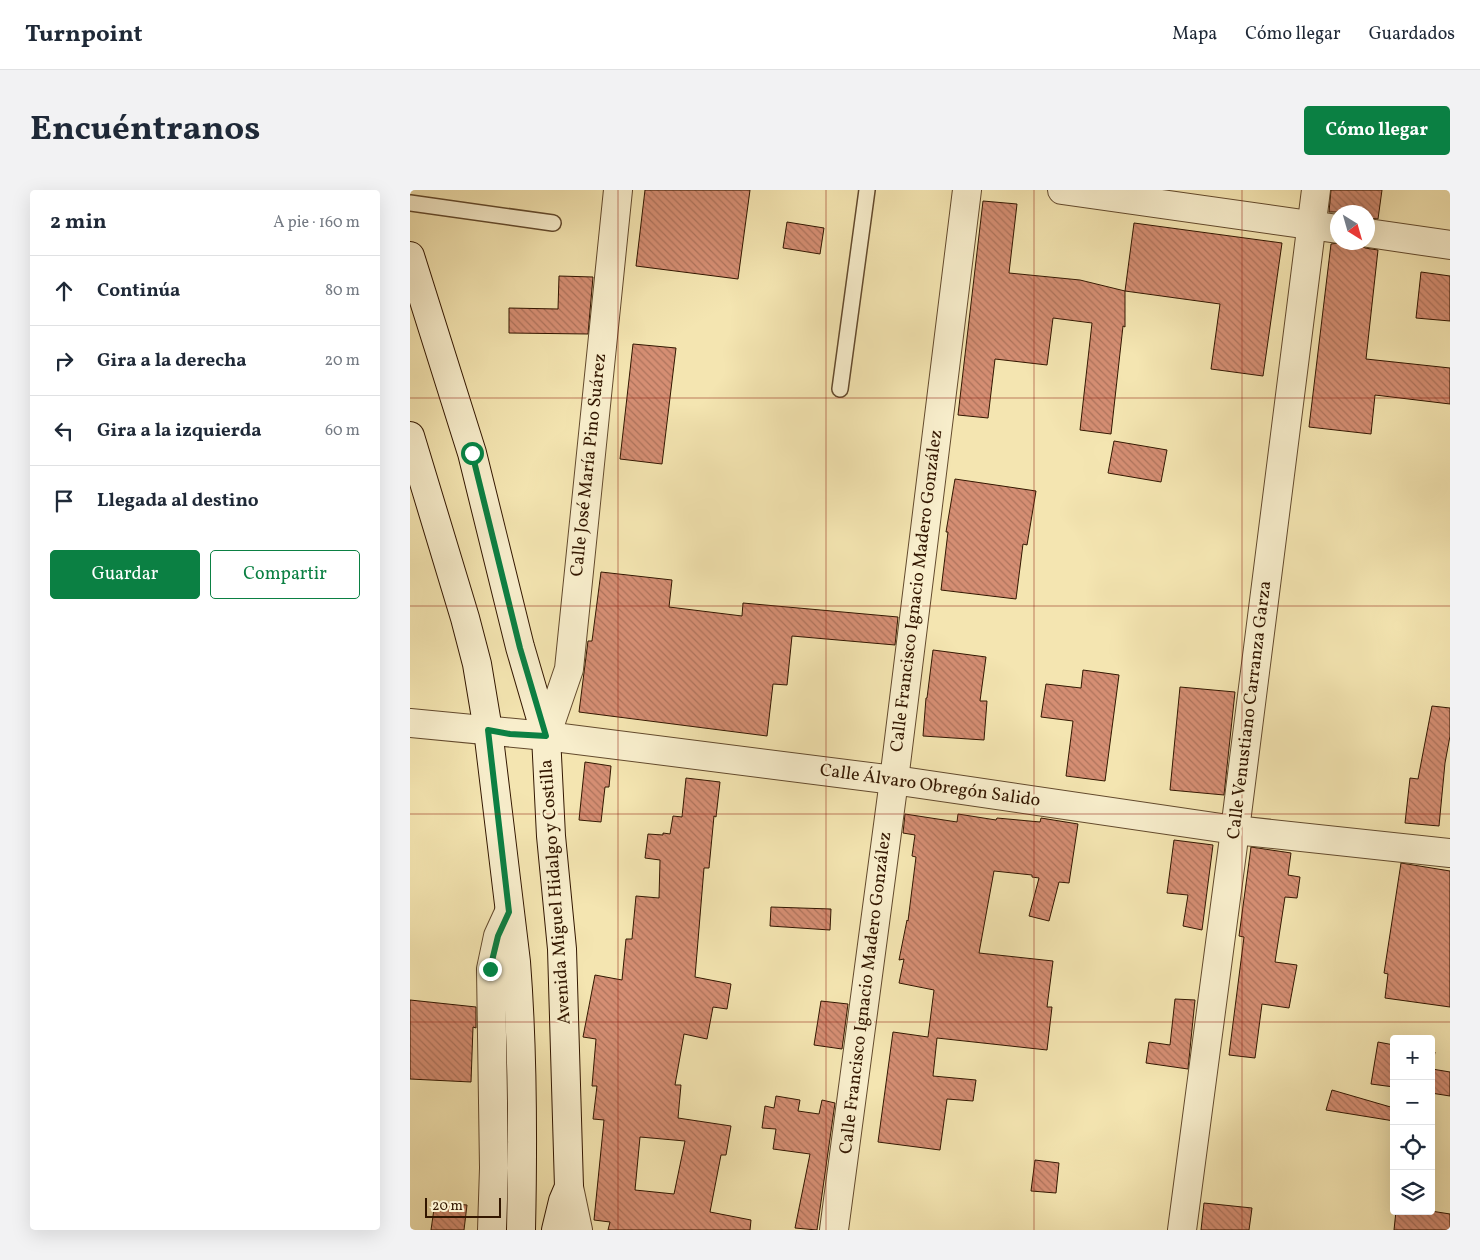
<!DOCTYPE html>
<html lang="es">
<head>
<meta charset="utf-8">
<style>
	body { margin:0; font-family:Vollkorn,serif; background:#f2f2f3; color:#1f2937 }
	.controls { position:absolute; right:15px; bottom:15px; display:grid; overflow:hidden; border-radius:5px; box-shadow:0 5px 20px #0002 }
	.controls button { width:45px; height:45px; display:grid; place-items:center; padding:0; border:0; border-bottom:1px solid #e0e1e3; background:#fff; color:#1f2937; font:25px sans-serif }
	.compass { position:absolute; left:920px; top:15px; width:45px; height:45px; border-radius:50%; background:#fff; box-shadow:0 5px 20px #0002; rotate:143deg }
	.scale { position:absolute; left:15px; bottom:12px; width:76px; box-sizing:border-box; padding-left:5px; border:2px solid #331701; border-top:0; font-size:14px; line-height:18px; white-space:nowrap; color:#331701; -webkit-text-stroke:4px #f8eecc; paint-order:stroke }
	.stop { position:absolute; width:15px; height:15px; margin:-11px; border:4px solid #0b8043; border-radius:50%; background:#fff }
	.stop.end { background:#0b8043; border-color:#fff; box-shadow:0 1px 5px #0008 }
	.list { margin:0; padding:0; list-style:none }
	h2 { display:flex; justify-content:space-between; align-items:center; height:65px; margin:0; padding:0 20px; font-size:21px }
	h2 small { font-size:16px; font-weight:400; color:#747a83 }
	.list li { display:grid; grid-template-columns:32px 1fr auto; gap:15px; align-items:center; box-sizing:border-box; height:70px; padding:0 20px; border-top:1px solid #e0e1e3 }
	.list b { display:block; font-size:19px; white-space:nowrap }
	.list em { font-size:16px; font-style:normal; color:#747a83 }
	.actions { display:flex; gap:10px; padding:15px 20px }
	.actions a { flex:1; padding:11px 0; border:1px solid #0b8043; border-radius:5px; text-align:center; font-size:18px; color:#0b8043 }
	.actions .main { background:#0b8043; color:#fff }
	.icon { flex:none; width:28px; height:28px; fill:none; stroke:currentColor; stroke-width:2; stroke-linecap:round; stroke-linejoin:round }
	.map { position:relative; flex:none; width:1040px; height:1040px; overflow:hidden; border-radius:5px }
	header { display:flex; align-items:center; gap:30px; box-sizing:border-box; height:70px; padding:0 25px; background:#fff; border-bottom:1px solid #e0e1e3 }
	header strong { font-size:24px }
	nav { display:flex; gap:28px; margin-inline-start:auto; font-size:18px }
	.intro { display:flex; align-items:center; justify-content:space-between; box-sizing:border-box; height:120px; padding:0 30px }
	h1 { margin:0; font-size:35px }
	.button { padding:12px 22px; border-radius:5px; background:#0b8043; color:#fff; font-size:18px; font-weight:700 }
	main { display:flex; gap:30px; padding:0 30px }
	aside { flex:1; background:#fff; border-radius:5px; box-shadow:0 5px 20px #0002 }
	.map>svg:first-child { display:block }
</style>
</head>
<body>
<header>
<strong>Turnpoint</strong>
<nav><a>Mapa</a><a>Cómo llegar</a><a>Guardados</a></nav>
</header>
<div class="intro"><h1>Encuéntranos</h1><a class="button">Cómo llegar</a></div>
<main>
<aside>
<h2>2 min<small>A pie · 160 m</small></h2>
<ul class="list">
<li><svg class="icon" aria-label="ahead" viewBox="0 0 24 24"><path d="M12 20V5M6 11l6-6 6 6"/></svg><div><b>Continúa</b></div><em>80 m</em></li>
<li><svg class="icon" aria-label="right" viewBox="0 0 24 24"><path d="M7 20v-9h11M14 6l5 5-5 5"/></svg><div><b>Gira a la derecha</b></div><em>20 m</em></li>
<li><svg class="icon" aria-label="left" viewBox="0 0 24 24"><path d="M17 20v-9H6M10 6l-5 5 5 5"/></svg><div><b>Gira a la izquierda</b></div><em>60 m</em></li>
<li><svg class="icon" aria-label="arrive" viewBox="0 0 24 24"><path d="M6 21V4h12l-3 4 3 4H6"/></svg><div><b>Llegada al destino</b></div></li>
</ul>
<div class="actions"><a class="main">Guardar</a><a>Compartir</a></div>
</aside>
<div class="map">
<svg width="1040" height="1040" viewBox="0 0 1040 1040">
	<defs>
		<pattern id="building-back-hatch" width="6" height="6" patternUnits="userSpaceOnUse" patternTransform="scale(1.25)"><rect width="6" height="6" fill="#d58e73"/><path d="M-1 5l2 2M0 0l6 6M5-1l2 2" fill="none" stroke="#ad735c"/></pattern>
	</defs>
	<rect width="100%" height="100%" fill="#f4e5b1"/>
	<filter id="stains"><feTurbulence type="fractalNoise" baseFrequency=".004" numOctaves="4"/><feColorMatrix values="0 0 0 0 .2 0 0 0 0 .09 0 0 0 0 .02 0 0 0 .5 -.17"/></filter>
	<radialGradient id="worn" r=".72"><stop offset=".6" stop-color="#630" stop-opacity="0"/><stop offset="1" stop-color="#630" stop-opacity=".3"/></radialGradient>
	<g fill="url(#building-back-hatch)" stroke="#331701" fill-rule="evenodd">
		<path d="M235,0h105l-12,89 -102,-13z"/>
		<path d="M921,0h51l-4,29 -10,-1v-6h-39z"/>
		<path d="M573,11l34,3 -8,69 71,7 45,11v36l-2,-1 -12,108 -31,-4 12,-107 -39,-5 -6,47 -52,-6 -7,59 -30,-3z"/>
		<path d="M377,32l37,6 -4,26 -37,-6z"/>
		<path d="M724,33l148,20 -19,133 -52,-7 9,-65 -95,-13z"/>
		<path d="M935,52h11l9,6 13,2 -12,109 84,9v36l-75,-9 -4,39 -62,-7 22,-183z"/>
		<path d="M1011,82l29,4v45l-34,-3z"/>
		<path d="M149,86l34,1 -5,57 -79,-1v-25l49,1z"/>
		<path d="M223,154l43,4 -14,116 -42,-5z"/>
		<path d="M704,251l53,9 -6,32 -53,-9z"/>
		<path d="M545,289l81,12 -9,54 -4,-1 -7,55 -75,-9 7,-58h-2z"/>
		<path d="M191,382l71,8 -3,27 73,9 1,-13 155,14 -3,28 -103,-9 -5,49 -14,-1 -6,52 -188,-24 9,-71h4z"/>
		<path d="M523,460l53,7 -6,44h7l-3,39 -61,-4 3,-38h1z"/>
		<path d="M673,480l36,5 -14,106 -39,-5 7,-55 -32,-4 5,-33 35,4z"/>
		<path d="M770,497l55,5 -11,103 -54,-5z"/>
		<path d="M1022,516l18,2v28l-5,27 -6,63 -34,-3 5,-45 8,1z"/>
		<path d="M175,572l26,4 -2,21h-4l-4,35 -22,-2z"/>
		<path d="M276,588l34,4 -4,35 -2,-1 -5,52h-5l-9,109 36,7 -4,25 -14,-2 -6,32 -23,-5 -9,51h6l-3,33 53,8 -5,29h-5l-11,57 41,8 -1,10h-142l2,-8 -16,-2 10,-100 -11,-1 4,-33h-5l4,-47 -13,-2 12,-62 27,5 4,-41h6l4,-43 23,2 1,-38 -15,-2 3,-24 15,1v-2l7,1 3,-18 9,1zM230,947l45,4 -11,53 -39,-4z"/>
		<path d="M495,624l52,8 1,-8 38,6 1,-2 43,4 1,-4 37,6 -9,59 -10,-1 -10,39 -20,-5 10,-38 -7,-1v-2l-38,-4 -15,82 74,8 -6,46h5l-5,43 -110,-12 -4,38 43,4 -3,21 -26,-2 -7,51 -62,-8 15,-110 35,5 6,-47 -35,-7 5,-24 -5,1 8,-40 1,1 8,-64 -4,-1 3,-21 -12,-2z"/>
		<path d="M764,650l39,5 -11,85 -19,-4 5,-31 -21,-2z"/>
		<path d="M841,657l40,6 -3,22 12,2 -3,21 -12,-1 -10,65 22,3 -8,43 -27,-4 -7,54 -26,-3 15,-118 -5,-1z"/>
		<path d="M991,673l49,8v136l-65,-9 3,-24 -4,-1z"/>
		<path d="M361,717l60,2 -1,21 -60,-4z"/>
		<path d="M765,809l20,1 -7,69 -42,-6 3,-21 21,3z"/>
		<path d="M0,810l66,7v21l-3,-1 -2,55 -61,-3z"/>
		<path d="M411,811l27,3 -6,45 -28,-4z"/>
		<path d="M968,852l16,3v42l-23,-3z"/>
		<path d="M1021,861l4,1 -3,17 18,3v24l-19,-3z"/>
		<path d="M922,900l62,18v13l-68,-11z"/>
		<path d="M366,906l24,4 -2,11 21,3 3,-14 13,3 -18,127 -22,-2 15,-74 -37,-5 3,-20 -14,-1 3,-22 9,2z"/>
		<path d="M625,970l24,3 -3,30 -25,-2z"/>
		<path d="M25,1012l32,3 -3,25h-33z"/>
		<path d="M794,1013l48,5 -3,22h-48z"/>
		<path d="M986,1021h35l19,3v16h-56z"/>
	</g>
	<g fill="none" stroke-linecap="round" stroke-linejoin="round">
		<g stroke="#634a2d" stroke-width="18">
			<g id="service">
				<path d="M0,13l143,20"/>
				<path d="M430,199l27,-199"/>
			</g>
		</g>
		<g stroke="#634a2d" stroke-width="30">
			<g id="minor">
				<path d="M652,0l276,39"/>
				<path d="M958,43l82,12"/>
				<path d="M136,546l23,-67 49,-479"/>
				<path d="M159,997l9,43"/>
				<path d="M82,1040l2,-62 -3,-199 7,-33 11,-24"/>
				<path d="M424,1040l60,-450 73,-590"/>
				<path d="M772,1040l53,-400 81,-640"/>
			</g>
		</g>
		<g stroke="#634a2d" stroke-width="30">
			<path id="tertiary" d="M0,533l136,13 348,44 341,50 215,23"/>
		</g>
		<g stroke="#331701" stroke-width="30">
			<g id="secondary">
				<path d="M0,66l62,197 48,194 26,89 5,100 11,113 7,238 -6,14 -7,29"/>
				<path d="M0,246l55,182 12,46 11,66 28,232c7,89 7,178 5,268"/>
			</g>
		</g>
		<use href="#service" stroke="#f8eecc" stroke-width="15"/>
		<use href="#minor" stroke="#f8eecc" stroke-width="28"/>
		<use href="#tertiary" stroke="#f8eecc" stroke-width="28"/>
		<use href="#secondary" stroke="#f8eecc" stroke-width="28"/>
	</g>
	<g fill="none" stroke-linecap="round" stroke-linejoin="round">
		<path stroke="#0b8043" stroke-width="6" d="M62,263l48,195 26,88 -36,-2 -22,-4 21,182 -11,24 -8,33"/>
	</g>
	<path fill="none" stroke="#8f2418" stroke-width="1" stroke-opacity="0.55" d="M208,0v1040M416,0v1040M624,0v1040M832,0v1040M0,208h1040M0,416h1040M0,624h1040M0,832h1040"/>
	<g text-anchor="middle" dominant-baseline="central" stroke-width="5" stroke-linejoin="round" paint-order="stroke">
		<g font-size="18" fill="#331701" stroke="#f8eecc">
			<text transform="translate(179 275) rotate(-84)">Calle José María Pino Suárez</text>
			<text transform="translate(507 401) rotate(-83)">Calle Francisco Ignacio Madero González</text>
			<text transform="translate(840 520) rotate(-83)">Calle Venustiano Carranza Garza</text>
			<text transform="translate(520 596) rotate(8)">Calle Álvaro Obregón Salido</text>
			<text transform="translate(146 702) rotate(-94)">Avenida Miguel Hidalgo y Costilla</text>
			<text transform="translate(456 803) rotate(-83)">Calle Francisco Ignacio Madero González</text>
		</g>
	</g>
	<rect width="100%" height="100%" filter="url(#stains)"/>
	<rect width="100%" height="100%" fill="url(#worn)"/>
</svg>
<div class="controls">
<button>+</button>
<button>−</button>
<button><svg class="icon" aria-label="locate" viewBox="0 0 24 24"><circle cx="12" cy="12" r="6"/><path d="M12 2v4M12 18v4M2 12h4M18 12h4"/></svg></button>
<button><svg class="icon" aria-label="layers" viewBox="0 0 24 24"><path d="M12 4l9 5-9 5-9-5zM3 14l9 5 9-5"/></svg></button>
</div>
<svg class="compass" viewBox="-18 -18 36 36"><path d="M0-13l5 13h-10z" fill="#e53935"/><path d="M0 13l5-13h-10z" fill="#747a83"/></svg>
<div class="scale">20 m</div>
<div class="stop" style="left:62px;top:263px"></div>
<div class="stop end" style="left:80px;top:779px"></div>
</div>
</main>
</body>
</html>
